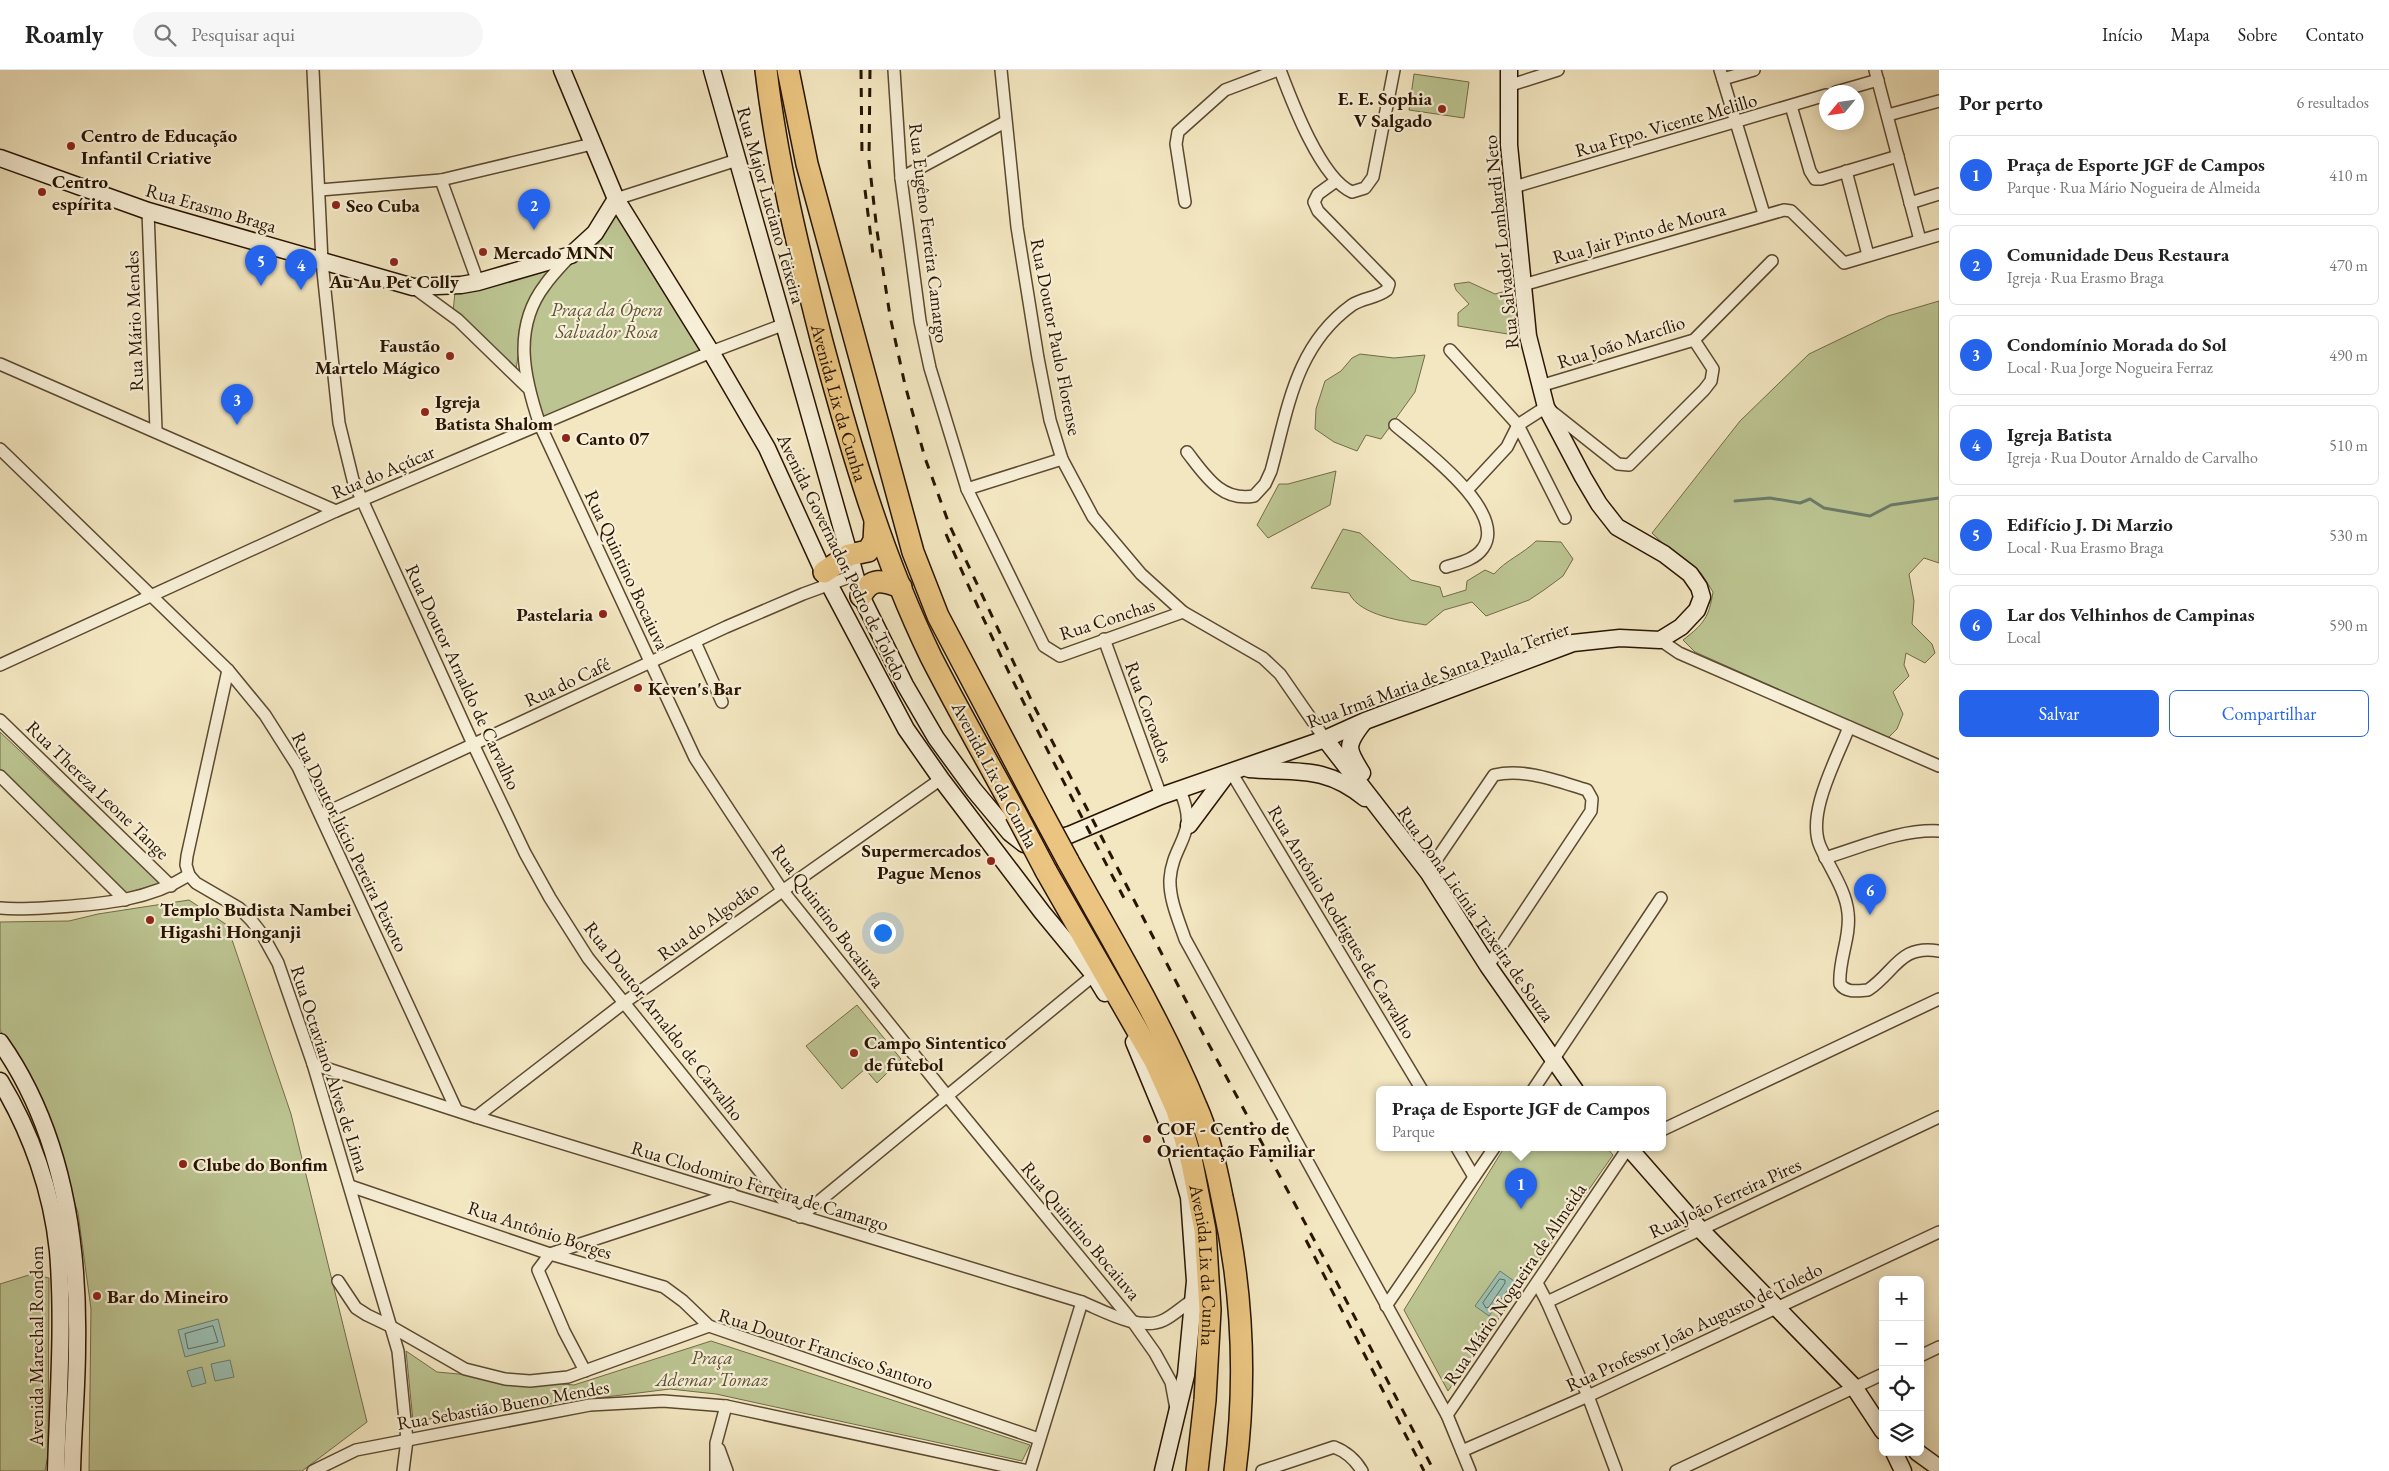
<!DOCTYPE html>
<html lang="pt">
<head>
<meta charset="utf-8">
<style>
	body { margin:0; font-family:"EB Garamond",serif; background:#f6f6f6; color:#222 }
	.controls { position:absolute; right:15px; bottom:15px; display:grid; overflow:hidden; border-radius:8px; box-shadow:0 2px 12px #0003 }
	.controls button { width:45px; height:45px; display:grid; place-items:center; padding:0; border:0; border-bottom:1px solid #e0e0e0; background:#fff; color:#222; font:25px sans-serif }
	.compass { position:absolute; left:1819px; top:15px; width:45px; height:45px; border-radius:50%; background:#fff; box-shadow:0 2px 12px #0003; rotate:241deg }
	.you { position:absolute; left:882px; top:862px; width:18px; height:18px; margin:-12px; border:4px solid #fff; border-radius:50%; background:#1a73e8; box-shadow:0 0 0 8px #1a73e833 }
	.badge { display:grid; place-items:center; width:32px; height:32px; border-radius:50%; background:#2563eb; color:#fff; font-size:16px; font-weight:700 }
	.pin { position:absolute; translate:-50% -41px; filter:drop-shadow(0 1px 2px #0008) }
	.pin::after { content:''; position:absolute; top:26px; width:18px; height:15px; background:inherit; clip-path:polygon(0 0,100% 0,50% 100%) }
	.popup { position:absolute; left:1376px; top:1016px; width:290px; height:65px; box-sizing:border-box; display:grid; place-content:center; border-radius:8px; background:#fff; filter:drop-shadow(0 1px 4px #0005); font-size:16px; white-space:nowrap; color:#767676 }
	.popup b { font-size:19px; color:#222 }
	.popup::after { content:''; position:absolute; left:50%; top:100%; margin-left:-10px; border:10px solid transparent; border-top-color:#fff }
	.list { margin:0; padding:0; list-style:none }
	h2 { display:flex; justify-content:space-between; align-items:center; height:65px; margin:0; padding:0 20px; font-size:21px }
	h2 small { font-size:16px; font-weight:400; color:#767676 }
	.list li { display:grid; grid-template-columns:32px 1fr auto; gap:15px; align-items:center; box-sizing:border-box; height:80px; margin:0 10px 10px; padding:0 10px; border:1px solid #e0e0e0; border-radius:8px }
	.list b { display:block; font-size:19px; white-space:nowrap }
	.list p { margin:0; font-size:16px; white-space:nowrap; color:#767676 }
	.list em { font-size:16px; font-style:normal; color:#767676 }
	.actions { display:flex; gap:10px; padding:15px 20px }
	.actions a { flex:1; padding:11px 0; border:1px solid #2563eb; border-radius:8px; text-align:center; font-size:18px; color:#2563eb }
	.actions .main { background:#2563eb; color:#fff }
	.icon { flex:none; width:28px; height:28px; fill:none; stroke:currentColor; stroke-width:2; stroke-linecap:round; stroke-linejoin:round }
	.map { position:relative; flex:none; width:1939px; height:1401px; overflow:hidden }
	header { display:flex; align-items:center; gap:30px; box-sizing:border-box; height:70px; padding:0 25px; background:#fff; border-bottom:1px solid #e0e0e0 }
	header strong { font-size:24px }
	nav { display:flex; gap:28px; margin-inline-start:auto; font-size:18px }
	.search { width:350px; height:45px; background:#f6f6f6; display:flex; align-items:center; gap:12px; box-sizing:border-box; padding:0 18px; border-radius:28px; color:#767676; font-size:19px }
	main { display:flex }
	aside { flex:1; background:#fff }
	.map>svg:first-child { display:block }
</style>
</head>
<body>
<header>
<strong>Roamly</strong>
<div class="search"><svg class="icon" aria-label="search" viewBox="0 0 24 24"><circle cx="10" cy="10" r="6"/><path d="M15 15l6 6"/></svg>Pesquisar aqui</div>
<nav><a>Início</a><a>Mapa</a><a>Sobre</a><a>Contato</a></nav>
</header>
<main>
<div class="map">
<svg width="1939" height="1401" viewBox="0 0 1939 1401">
	<rect width="100%" height="100%" fill="#f3e7c1"/>
	<filter id="stains"><feTurbulence type="fractalNoise" baseFrequency=".004" numOctaves="4"/><feColorMatrix values="0 0 0 0 .2 0 0 0 0 .09 0 0 0 0 .02 0 0 0 .5 -.17"/></filter>
	<radialGradient id="worn" r=".72"><stop offset=".6" stop-color="#630" stop-opacity="0"/><stop offset="1" stop-color="#630" stop-opacity=".3"/></radialGradient>
	<g fill="#bcc592" stroke="#726c49">
		<path d="M1414,4l55,8 -5,36 -55,-8z"/>
		<path d="M614,134l88,146 -157,68 -11,-16 -7,-70 14,-32 22,-30 12,-13 24,-14z"/>
		<path d="M553,197l-21,27 -10,36 -6,39 -63,-57 2,-20z"/>
		<path d="M1469,212l26,12 22,-6 5,34 -8,13 -56,-9v-13l11,-9 -13,-14 -2,-6z"/>
		<path d="M1939,231v262l-15,-5 -15,16 5,27 -2,23 20,20 3,9 -10,10 -19,-10 -2,12 5,11 -16,16 10,22 -6,15 -9,9 -193,-86 -12,-12c21,-16 26,-23 30,-48l-12,-19 -23,-15 -26,-25 88,-112 69,-67 79,-38z"/>
		<path d="M1360,284l34,4 31,-3 -10,37 -34,47 -15,-4 -9,16 -23,-9 -19,-13 1,-20 9,-28 16,-10 11,-13z"/>
		<path d="M1336,401l-6,34 -62,33 -11,-13 22,-41h9z"/>
		<path d="M1343,459l17,4 51,47 29,7 3,10 23,-7 1,-9 18,-11 9,4c12,-14 29,-20 42,-33l25,1 12,17 -10,17 -19,14 -15,10 -43,16 -14,-14 -28,8 -18,15c-23,-4 -66,-9 -77,-32l-38,-5z"/>
		<path d="M0,662l160,151 -33,10 -127,-122z"/>
		<path d="M189,830l38,25 64,189 76,308 -65,49h-213l2,-162 -13,-96 -44,-131 -34,-52v-108l69,-1 29,-7z"/>
		<path d="M857,935l44,54 -24,24 -12,-14 -23,20 -36,-43z"/>
		<path d="M1504,1078h103l6,7 -165,236 -44,-81z"/>
		<path d="M32,1204l17,4 -1,177 -3,16h-45v-187z"/>
		<path d="M711,1271l319,104 -8,16 -306,-67 -46,-5 -257,32 -7,-70 31,21 137,13z"/>
	</g>
	<g fill="#9bc0b3" stroke="#6d7b6b">
		<path d="M1500,1201l14,10 -25,35 -14,-10z"/>
		<path d="M218,1249l7,27 -40,11 -7,-27z"/>
		<path d="M230,1290l4,17 -19,4 -4,-17z"/>
		<path d="M202,1297l4,16 -14,4 -5,-16z"/>
	</g>
	<g fill="none" stroke-linecap="round" stroke-linejoin="round">
		<g stroke="#626a5a" stroke-width="1">
			<path d="M1500,1209l5,1v3l-16,24 -3,1 -3,-5z"/>
			<path d="M213,1256l5,16 -30,7 -3,-15z"/>
		</g>
		<path stroke="#6d7b6b" stroke-width="3" d="M1735,431l35,-3 30,5 10,-4 14,9 46,8 21,-11 48,-7"/>
		<g stroke="#5b4930" stroke-width="14">
			<g id="street">
				<path d="M313,0l9,192 17,161 14,57 120,264 52,109 25,45 38,60 207,257"/>
				<path d="M894,0l7,108 19,143 10,47 37,121 77,157 16,10 123,-44"/>
				<path d="M1001,0l16,157 21,131 12,62 12,39 31,58 48,57 42,38 80,46 17,16 45,65"/>
				<path d="M1280,0c12,32 41,109 72,122l13,-4 8,-11 21,-107"/>
				<path d="M1720,0l44,144"/>
				<path d="M1875,0l45,170"/>
				<path d="M1723,9l31,-9"/>
				<path d="M1508,16l50,-16"/>
				<path d="M1836,22l42,-12"/>
				<path d="M1791,36l19,65 5,8h6l77,-23"/>
				<path d="M1888,45l51,-14"/>
				<path d="M1846,101l22,84"/>
				<path d="M901,108l104,-56"/>
				<path d="M441,110l37,102"/>
				<path d="M1514,117l312,-92"/>
				<path d="M320,120l121,-10 151,-36"/>
				<path d="M616,129l121,-39"/>
				<path d="M1185,132l-9,-58 2,-12 47,-42 53,-20"/>
				<path d="M1910,133l29,-9"/>
				<path d="M148,141l8,219"/>
				<path d="M570,186c-8,9 -18,19 -25,29 -33,43 -21,93 -5,140l155,333 38,58 49,74 166,207 185,225 22,31 16,29 5,27"/>
				<path d="M1523,215l261,-75 7,1 53,52 95,-28"/>
				<path d="M413,217l45,33 69,67"/>
				<path d="M1450,280l68,75 47,93"/>
				<path d="M0,294l336,147"/>
				<path d="M1540,316l154,-46 78,-79"/>
				<path d="M1395,355c24,21 114,86 88,123 -8,12 -24,15 -37,19"/>
				<path d="M0,379l228,221 37,45 33,52 158,342"/>
				<path d="M1187,382c18,23 34,50 67,44l11,-12 6,-13c17,-62 24,-125 81,-166 11,-7 25,-7 35,-15l2,-6 -71,-73 -4,-9 4,-8 18,-13"/>
				<path d="M967,419l95,-30"/>
				<path d="M1468,419l39,-42 11,-22 28,-18 72,57 11,1 75,-75 7,-9 2,-12 -19,-29"/>
				<path d="M1104,569l57,157"/>
				<path d="M1660,570l19,13 260,113"/>
				<path d="M695,572l27,60"/>
				<path d="M0,595l336,-154 375,-159 74,-28"/>
				<path d="M0,650l171,166"/>
				<path d="M1849,657c-12,32 -43,86 -29,119 9,21 26,44 28,67 3,24 -10,48 -8,71 6,9 17,7 28,6 27,-18 32,-46 71,-39"/>
				<path d="M1231,702l191,318"/>
				<path d="M0,706l125,124"/>
				<path d="M1180,721c20,44 -7,50 -10,88 -1,20 9,42 15,60l262,476 23,56"/>
				<path d="M321,745l405,-188 77,-33 52,-19"/>
				<path d="M1825,788c37,-11 75,-29 114,-27"/>
				<path d="M1428,802l66,-97c31,-7 63,6 93,15l5,9 -1,12 -103,155"/>
				<path d="M189,805l-3,-10 1,-9 41,-186"/>
				<path d="M0,838c19,2 39,0 58,-1 46,-3 91,-7 131,-32l7,8 43,25 12,12 11,14 16,29 35,101 85,287 9,89 -4,31"/>
				<path d="M313,994l163,53 606,185c22,9 58,30 82,18 10,-5 19,-14 29,-20"/>
				<path d="M1533,1020l128,-192"/>
				<path d="M476,1047l149,-115 316,-223"/>
				<path d="M1662,1060l277,-131"/>
				<path d="M1457,1078l17,29"/>
				<path d="M350,1116l200,68 114,33 19,14 26,25"/>
				<path d="M800,1147l294,-242"/>
				<path d="M338,1211l18,27 11,7 23,11 75,43 40,10 25,2 38,-4 141,-51 330,113"/>
				<path d="M1537,1213l10,19 392,-185"/>
				<path d="M1547,1232l41,94 28,75"/>
				<path d="M1386,1236l108,-158"/>
				<path d="M1920,1286l19,-9"/>
				<path d="M585,1301l-21,-40 -26,-61 12,-16 182,-60"/>
				<path d="M1447,1345l181,-267"/>
				<path d="M719,1379l8,22"/>
				<path d="M1462,1381l126,-55 351,-164"/>
				<path d="M313,1401l43,-21 234,-45 73,-4 63,5 302,65"/>
				<path d="M716,1401v-28l10,-37"/>
				<path d="M1030,1401l52,-169"/>
				<path d="M1262,1401l72,-24c13,5 21,12 28,24"/>
				<path d="M1676,1401l207,-97"/>
			</g>
		</g>
		<g stroke="#281400" stroke-width="19">
			<g id="secondary">
				<path d="M562,0l54,129 95,153 56,96 62,136 77,145 35,50 101,133 52,63 11,18"/>
				<path d="M712,0l149,526 44,89 31,53 38,52 36,43 14,11 8,1 37,-10 92,-39 164,-57 40,-18 208,-78 47,-5 40,2 21,-13 16,-17 5,-13 -3,-10 -9,-13 -26,-20 -47,-27 -18,-23 -16,-27 -37,-70 -18,-71 -19,-191v-75"/>
				<path d="M0,88l148,53 265,76 48,-2 17,-3 93,-27 24,-22 21,-34"/>
				<path d="M1325,669l103,133 60,94 87,124"/>
				<path d="M1249,699c47,4 76,-4 116,29"/>
				<path d="M1362,703c-15,-24 -17,-27 1,-50"/>
				<path d="M1189,755l38,-51"/>
				<path d="M0,972c62,88 79,199 77,304 0,42 -4,83 -5,125"/>
				<path d="M1134,972l34,82 21,73 6,84 -9,94 -23,96"/>
				<path d="M0,1011c31,51 52,111 58,170 6,73 0,148 -2,220"/>
				<path d="M1629,1078l71,81 154,158 29,44"/>
				<path d="M1894,1382l9,19"/>
				<path d="M1917,1382l22,16"/>
			</g>
		</g>
		<g stroke="#281400" stroke-width="24">
			<g id="highway">
				<path id="s1" d="M766,0c11,93 33,182 56,272 29,108 60,214 109,315 27,53 57,105 85,157"/>
				<path d="M788,0l19,94 106,388 25,64 103,195"/>
				<path d="M824,502l25,-17 19,-4 6,-10 1,-18"/>
				<path d="M861,526c10,-20 23,-15 40,-9"/>
				<path d="M1068,791c45,81 93,160 128,245 13,29 20,60 26,91 20,89 25,183 13,274"/>
				<path id="s2" d="M1046,801l109,190 22,49 15,53 13,67 5,80 -5,90 -8,71"/>
			</g>
		</g>
		<use href="#street" stroke="#f7efd7" stroke-width="11"/>
		<use href="#secondary" stroke="#f7efd7" stroke-width="16"/>
		<use href="#highway" stroke="#eac480" stroke-width="21"/>
		<g stroke="#281400" stroke-width="3" stroke-dasharray="9 9" stroke-linecap="butt">
			<path d="M861,0l1,85"/>
			<path d="M870,0l-1,91 8,70 13,85 15,69 20,73 24,66 85,182 166,322 132,245 102,198"/>
			<path d="M865,120l8,64"/>
			<path d="M946,464c53,126 117,247 180,368"/>
			<path d="M1306,1170l118,231"/>
		</g>
		<g stroke="#281400" stroke-width="24" stroke-linecap="butt">
			<g id="highway-bridge">
				<path d="M1041,741l27,50"/>
				<path d="M1016,744l30,57"/>
			</g>
		</g>
		<use href="#highway-bridge" stroke="#eac480" stroke-width="21"/>
	</g>
	<g fill="#8f2418" stroke="#f7efd7" stroke-width="2">
		<circle cx="1442" cy="39" r="5"/>
		<circle cx="71" cy="76" r="5"/>
		<circle cx="42" cy="122" r="5"/>
		<circle cx="336" cy="135" r="5"/>
		<circle cx="483" cy="182" r="5"/>
		<circle cx="394" cy="192" r="5"/>
		<circle cx="450" cy="286" r="5"/>
		<circle cx="425" cy="342" r="5"/>
		<circle cx="566" cy="368" r="5"/>
		<circle cx="603" cy="544" r="5"/>
		<circle cx="638" cy="618" r="5"/>
		<circle cx="991" cy="791" r="5"/>
		<circle cx="150" cy="850" r="5"/>
		<circle cx="854" cy="983" r="5"/>
		<circle cx="1147" cy="1069" r="5"/>
		<circle cx="183" cy="1094" r="5"/>
		<circle cx="97" cy="1226" r="5"/>
	</g>
	<g text-anchor="middle" dominant-baseline="central" stroke-width="4.5" stroke-linejoin="round" paint-order="stroke">
		<g font-size="19" font-weight="bold" fill="#281400" stroke="#f7efd7" text-anchor="start">
			<text x="1432" y="28" text-anchor="end">E. E. Sophia<tspan x="1432" dy="22">V Salgado</tspan></text>
			<text x="81" y="65">Centro de Educação<tspan x="81" dy="22">Infantil Criative</tspan></text>
			<text x="52" y="111">Centro<tspan x="52" dy="22">espírita</tspan></text>
			<text x="346" y="135">Seo Cuba</text>
			<text x="493" y="182">Mercado MNN</text>
			<text x="394" y="211" text-anchor="middle">Au Au Pet Colly</text>
			<text x="440" y="275" text-anchor="end">Faustão<tspan x="440" dy="22">Martelo Mágico</tspan></text>
			<text x="435" y="331">Igreja<tspan x="435" dy="22">Batista Shalom</tspan></text>
			<text x="576" y="368">Canto 07</text>
			<text x="593" y="544" text-anchor="end">Pastelaria</text>
			<text x="648" y="618">Keven's Bar</text>
			<text x="981" y="780" text-anchor="end">Supermercados<tspan x="981" dy="22">Pague Menos</tspan></text>
			<text x="160" y="839">Templo Budista Nambei<tspan x="160" dy="22">Higashi Honganji</tspan></text>
			<text x="864" y="972">Campo Sintentico<tspan x="864" dy="22">de futebol</tspan></text>
			<text x="1157" y="1058">COF - Centro de<tspan x="1157" dy="22">Orientação Familiar</tspan></text>
			<text x="193" y="1094">Clube do Bonfim</text>
			<text x="107" y="1226">Bar do Mineiro</text>
		</g>
		<g font-size="19" fill="#281400" stroke="#f7efd7">
			<text transform="translate(1666 55) rotate(-16)">Rua Ftpo. Vicente Melillo</text>
			<text transform="translate(771 135) rotate(74)">Rua Major Luciano Teixeira</text>
			<text transform="translate(211 138) rotate(16)">Rua Erasmo Braga</text>
			<text transform="translate(929 163) rotate(83)">Rua Eugêno Ferreira Camargo</text>
			<text transform="translate(1639 163) rotate(-16)">Rua Jair Pinto de Moura</text>
			<text transform="translate(1501 172) rotate(-96)">Rua Salvador Lombardi Neto</text>
			<text transform="translate(134 251) rotate(-92)">Rua Mário Mendes</text>
			<text transform="translate(1056 267) rotate(79)">Rua Doutor Paulo Florense</text>
			<text transform="translate(1621 272) rotate(-18)">Rua João Marcílio</text>
			<text stroke="none"><textPath href="#s1" startOffset="341">Avenida Lix da Cunha</textPath></text>
			<text transform="translate(383 402) rotate(-23)">Rua do Açúcar</text>
			<text transform="translate(842 487) rotate(64)">Avenida Governador Pedro de Toledo</text>
			<text transform="translate(627 500) rotate(65)">Rua Quintino Bocaiuva</text>
			<text transform="translate(1107 549) rotate(-18)">Rua Conchas</text>
			<text transform="translate(1438 605) rotate(-20)">Rua Irmã Maria de Santa Paula Terrier</text>
			<text transform="translate(463 607) rotate(65)">Rua Doutor Arnaldo de Carvalho</text>
			<text transform="translate(567 612) rotate(-25)">Rua do Café</text>
			<text transform="translate(1149 642) rotate(70)">Rua Coroados</text>
			<text transform="translate(995 705) rotate(62)">Avenida Lix da Cunha</text>
			<text transform="translate(98 720) rotate(44)">Rua Thereza Leone Tange</text>
			<text transform="translate(350 772) rotate(64)">Rua Doutor lúcio Pereira Peixoto</text>
			<text transform="translate(1476 844) rotate(55)">Rua Dona Licínia Teixeira de Souza</text>
			<text transform="translate(828 846) rotate(53)">Rua Quintino Bocaiuva</text>
			<text transform="translate(708 851) rotate(-36)">Rua do Algodão</text>
			<text transform="translate(1342 852) rotate(59)">Rua Antônio Rodrigues de Carvalho</text>
			<text transform="translate(664 951) rotate(52)">Rua Doutor Arnaldo de Carvalho</text>
			<text transform="translate(330 999) rotate(72)">Rua Octaviano Alves de Lima</text>
			<text transform="translate(760 1116) rotate(17)">Rua Clodomiro Ferreira de Camargo</text>
			<text transform="translate(1725 1128) rotate(-25)">Rua João Ferreira Pires</text>
			<text transform="translate(540 1160) rotate(18)">Rua Antônio Borges</text>
			<text transform="translate(1081 1161) rotate(50)">Rua Quintino Bocaiuva</text>
			<text stroke="none"><textPath href="#s2" startOffset="431">Avenida Lix da Cunha</textPath></text>
			<text transform="translate(1515 1214) rotate(-56)">Rua Mário Nogueira de Almeida</text>
			<text transform="translate(1694 1257) rotate(-25)">Rua Professor João Augusto de Toledo</text>
			<text transform="translate(36 1276) rotate(-90)">Avenida Marechal Rondom</text>
			<text transform="translate(826 1279) rotate(18)">Rua Doutor Francisco Santoro</text>
			<text transform="translate(503 1335) rotate(-10)">Rua Sebastião Bueno Mendes</text>
		</g>
		<g font-size="19" font-style="italic" fill="#5c5233" stroke="#f7efd7">
			<text x="607" y="239">Praça da Ópera<tspan x="607" dy="22">Salvador Rosa</tspan></text>
			<text x="712" y="1287">Praça<tspan x="712" dy="22">Ademar Tomaz</tspan></text>
		</g>
	</g>
	<rect width="100%" height="100%" filter="url(#stains)"/>
	<rect width="100%" height="100%" fill="url(#worn)"/>
</svg>
<div class="controls">
<button>+</button>
<button>−</button>
<button><svg class="icon" aria-label="locate" viewBox="0 0 24 24"><circle cx="12" cy="12" r="6"/><path d="M12 2v4M12 18v4M2 12h4M18 12h4"/></svg></button>
<button><svg class="icon" aria-label="layers" viewBox="0 0 24 24"><path d="M12 4l9 5-9 5-9-5zM3 14l9 5 9-5"/></svg></button>
</div>
<svg class="compass" viewBox="-18 -18 36 36"><path d="M0-13l5 13h-10z" fill="#e53935"/><path d="M0 13l5-13h-10z" fill="#767676"/></svg>
<div class="you"></div>
<div class="pin badge" style="left:1521px;top:1139px">1</div>
<div class="popup"><b>Praça de Esporte JGF de Campos</b>Parque</div>
<div class="pin badge" style="left:534px;top:160px">2</div>
<div class="pin badge" style="left:237px;top:355px">3</div>
<div class="pin badge" style="left:301px;top:220px">4</div>
<div class="pin badge" style="left:261px;top:216px">5</div>
<div class="pin badge" style="left:1870px;top:845px">6</div>
</div>
<aside>
<h2>Por perto<small>6 resultados</small></h2>
<ul class="list">
<li><span class="badge">1</span><div><b>Praça de Esporte JGF de Campos</b><p>Parque · Rua Mário Nogueira de Almeida</p></div><em>410 m</em></li>
<li><span class="badge">2</span><div><b>Comunidade Deus Restaura</b><p>Igreja · Rua Erasmo Braga</p></div><em>470 m</em></li>
<li><span class="badge">3</span><div><b>Condomínio Morada do Sol</b><p>Local · Rua Jorge Nogueira Ferraz</p></div><em>490 m</em></li>
<li><span class="badge">4</span><div><b>Igreja Batista</b><p>Igreja · Rua Doutor Arnaldo de Carvalho</p></div><em>510 m</em></li>
<li><span class="badge">5</span><div><b>Edifício J. Di Marzio</b><p>Local · Rua Erasmo Braga</p></div><em>530 m</em></li>
<li><span class="badge">6</span><div><b>Lar dos Velhinhos de Campinas</b><p>Local</p></div><em>590 m</em></li>
</ul>
<div class="actions"><a class="main">Salvar</a><a>Compartilhar</a></div>
</aside>
</main>
</body>
</html>
